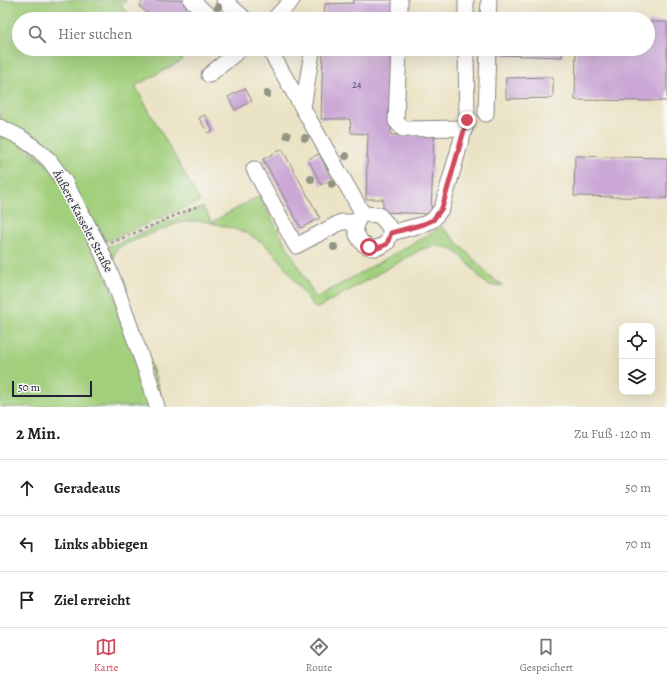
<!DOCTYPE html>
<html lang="de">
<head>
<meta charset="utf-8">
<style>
	body { margin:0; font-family:Alegreya,serif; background:#f2f2f2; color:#202124 }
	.controls { position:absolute; right:12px; bottom:12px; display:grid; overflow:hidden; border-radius:8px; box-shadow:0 4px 16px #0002 }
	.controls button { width:36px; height:36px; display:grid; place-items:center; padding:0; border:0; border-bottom:1px solid #e0e0e0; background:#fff; color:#202124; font:20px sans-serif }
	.scale { position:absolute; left:12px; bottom:10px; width:80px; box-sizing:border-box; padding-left:4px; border:2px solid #22223b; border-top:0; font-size:11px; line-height:14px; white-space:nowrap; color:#22223b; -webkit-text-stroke:3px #f6f6f2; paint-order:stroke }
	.stop { position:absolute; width:12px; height:12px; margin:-9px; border:3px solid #d1495b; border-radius:50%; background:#fff }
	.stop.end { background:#d1495b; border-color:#fff; box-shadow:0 1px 4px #0008 }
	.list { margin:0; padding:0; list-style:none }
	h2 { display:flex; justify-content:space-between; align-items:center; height:52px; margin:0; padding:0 16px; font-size:17px }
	h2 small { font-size:13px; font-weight:400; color:#757577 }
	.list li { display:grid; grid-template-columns:26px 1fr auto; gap:12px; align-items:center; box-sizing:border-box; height:56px; padding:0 16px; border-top:1px solid #e0e0e0 }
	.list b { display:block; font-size:15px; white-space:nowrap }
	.list em { font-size:13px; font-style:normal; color:#757577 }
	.icon { flex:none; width:22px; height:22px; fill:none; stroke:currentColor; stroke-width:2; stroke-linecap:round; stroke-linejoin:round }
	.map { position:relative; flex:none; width:667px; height:407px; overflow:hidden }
	.search { position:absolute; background:#fff; box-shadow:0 4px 16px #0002; left:12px; right:12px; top:12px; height:44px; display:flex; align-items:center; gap:10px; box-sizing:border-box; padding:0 14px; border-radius:22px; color:#757577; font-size:15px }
	.sheet { height:220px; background:#fff }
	nav { display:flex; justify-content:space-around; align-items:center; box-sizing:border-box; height:56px; border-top:1px solid #e0e0e0; background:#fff; font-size:11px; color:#757577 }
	nav a { display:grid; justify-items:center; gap:2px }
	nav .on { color:#d1495b }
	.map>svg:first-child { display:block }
</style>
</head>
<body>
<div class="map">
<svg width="667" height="407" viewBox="0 0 667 407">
	<rect width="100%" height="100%" fill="#f6f6f2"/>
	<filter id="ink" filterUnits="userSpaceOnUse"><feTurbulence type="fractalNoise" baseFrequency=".025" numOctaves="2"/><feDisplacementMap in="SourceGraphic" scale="8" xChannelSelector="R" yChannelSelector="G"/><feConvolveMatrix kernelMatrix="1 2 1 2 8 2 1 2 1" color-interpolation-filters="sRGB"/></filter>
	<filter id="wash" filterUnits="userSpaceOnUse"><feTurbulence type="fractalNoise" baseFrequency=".012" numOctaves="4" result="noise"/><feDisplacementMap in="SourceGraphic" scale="16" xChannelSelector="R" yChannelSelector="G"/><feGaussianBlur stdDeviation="0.9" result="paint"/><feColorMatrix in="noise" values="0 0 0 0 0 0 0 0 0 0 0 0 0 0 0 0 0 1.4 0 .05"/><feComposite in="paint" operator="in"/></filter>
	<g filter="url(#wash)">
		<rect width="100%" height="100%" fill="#ebe3c5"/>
		<g fill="#a1cf7c" stroke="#62785c">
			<path d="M0,0h127l-6,7 15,12h-117v30h151l13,11 -48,26 65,115 -95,41 -29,-50 -76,-69z"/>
			<path d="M0,130l53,40 50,94 50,143h-153z"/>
			<path d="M259,196l57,102 126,-71 51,52 10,6c-5,0 -11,2 -16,-1 -5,-3 -9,-9 -13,-14 -16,-19 -27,-30 -54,-20l-102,58h-3l-36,-49 -17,-17 -16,-9 -22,-7 -20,-5h-16l-12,3 -53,21c-8,5 -10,10 -10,19 20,46 37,94 51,143h-2c-16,-53 -34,-106 -56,-156l1,-4 96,-40 9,15z"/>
		</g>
		<g id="blocks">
			<g fill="#caa7d5">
				<path d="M144,0h39l20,17 -1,2h-48l-15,-13z"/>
				<path d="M353,0h40v19h-69l1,-15 28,-1z"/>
				<path d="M648,22h19v79l-92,-1 1,-51h72z"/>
				<path d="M323,49h69l-1,86 43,1 -3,78 -48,-2v-13h-17l2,-65 -17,-1 -1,-14h-29z"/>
				<path d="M498,49h65l-1,8 -64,-2z"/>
				<path d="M553,77v21l-47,1v-21z"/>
				<path d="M245,88l7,13 -17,9 -7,-13z"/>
				<path d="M205,115l8,16 -5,2 -9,-15z"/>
				<path d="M282,149l38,69 -19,10 -38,-69z"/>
				<path d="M319,154l13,25 -11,6 -13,-26z"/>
				<path d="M575,156l92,2v40l-93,-2z"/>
			</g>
		</g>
	</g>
	<g filter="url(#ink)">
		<use href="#blocks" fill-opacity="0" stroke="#868280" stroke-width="1"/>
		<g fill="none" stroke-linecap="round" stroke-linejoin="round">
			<g stroke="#868280" stroke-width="17">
				<g id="minor">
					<path d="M191,0l22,19"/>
					<path d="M224,0l21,19"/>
					<path d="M466,0v19"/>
					<path d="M274,19l18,-19"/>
					<path d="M400,19v-19"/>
					<path d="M488,19l1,-19"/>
					<path d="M269,49l94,165"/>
					<path d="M399,49l-3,72 7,8 62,-1"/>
					<path d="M209,75l32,-26"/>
					<path d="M303,108l9,-56 -1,-3"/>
					<path d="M486,114l2,-65"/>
					<path d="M0,127l20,10 18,13 11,10 16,22 35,66 15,36 35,98 7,25"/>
					<path d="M254,169l42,77 45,-24h16"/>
					<path d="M363,214l16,1c11,12 14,13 8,28 -6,3 -11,7 -18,4 -9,-3 -17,-17 -12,-26 1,-2 4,-5 6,-7z"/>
					<path d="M391,233l33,-9 9,-4 9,-12 25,-88 -1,-71"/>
				</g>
			</g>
			<path stroke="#868280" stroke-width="2" stroke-dasharray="3 3" stroke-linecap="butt" d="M111,243l89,-38"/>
			<use href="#minor" stroke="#fff" stroke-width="15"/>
		</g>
		<g fill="#919584">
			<circle cx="218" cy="7" r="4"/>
			<circle cx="267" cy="94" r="4"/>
			<circle cx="287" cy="135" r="4"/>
			<circle cx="305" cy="138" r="4"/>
			<circle cx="346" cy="156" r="4"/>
			<circle cx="311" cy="179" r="4"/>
			<circle cx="332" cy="184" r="4"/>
			<circle cx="334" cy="247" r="4"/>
		</g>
	</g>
	<g fill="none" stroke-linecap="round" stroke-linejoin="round" filter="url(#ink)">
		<path stroke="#d1495b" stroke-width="5" d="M369,247l9,1 9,-4 4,-11 33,-9 9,-4 9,-12 25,-88"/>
	</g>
	<g text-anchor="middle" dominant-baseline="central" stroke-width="3.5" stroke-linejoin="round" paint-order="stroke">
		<g font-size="10" fill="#4c4362">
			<text x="357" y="84">24</text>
		</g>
		<g font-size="12" fill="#22223b" stroke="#f6f6f2">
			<text transform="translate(83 221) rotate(62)">Äußere Kasseler Straße</text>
		</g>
	</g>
</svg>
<div class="controls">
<button><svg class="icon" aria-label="locate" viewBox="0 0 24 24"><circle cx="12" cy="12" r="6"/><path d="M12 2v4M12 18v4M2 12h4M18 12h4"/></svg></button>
<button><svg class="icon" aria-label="layers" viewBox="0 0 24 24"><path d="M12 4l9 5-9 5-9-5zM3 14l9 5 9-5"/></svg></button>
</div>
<div class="scale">50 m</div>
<div class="stop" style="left:369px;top:247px"></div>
<div class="stop end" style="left:467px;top:120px"></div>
<div class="search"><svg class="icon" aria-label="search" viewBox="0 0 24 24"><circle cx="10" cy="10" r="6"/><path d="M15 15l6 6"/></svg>Hier suchen</div>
</div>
<section class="sheet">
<h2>2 Min.<small>Zu Fuß · 120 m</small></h2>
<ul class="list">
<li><svg class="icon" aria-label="ahead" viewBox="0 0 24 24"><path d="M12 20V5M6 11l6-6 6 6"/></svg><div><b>Geradeaus</b></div><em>50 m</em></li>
<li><svg class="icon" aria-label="left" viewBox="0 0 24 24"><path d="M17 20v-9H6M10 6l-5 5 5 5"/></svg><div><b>Links abbiegen</b></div><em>70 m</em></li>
<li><svg class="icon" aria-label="arrive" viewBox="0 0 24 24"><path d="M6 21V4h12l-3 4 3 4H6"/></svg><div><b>Ziel erreicht</b></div></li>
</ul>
</section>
<nav>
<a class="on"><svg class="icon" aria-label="map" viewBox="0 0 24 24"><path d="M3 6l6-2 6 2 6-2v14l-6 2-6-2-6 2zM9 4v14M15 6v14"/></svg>Karte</a>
<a><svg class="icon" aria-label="directions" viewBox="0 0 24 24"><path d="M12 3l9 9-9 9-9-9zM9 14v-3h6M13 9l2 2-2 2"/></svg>Route</a>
<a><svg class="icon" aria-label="saved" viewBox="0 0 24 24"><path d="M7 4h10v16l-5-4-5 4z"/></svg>Gespeichert</a>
</nav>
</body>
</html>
